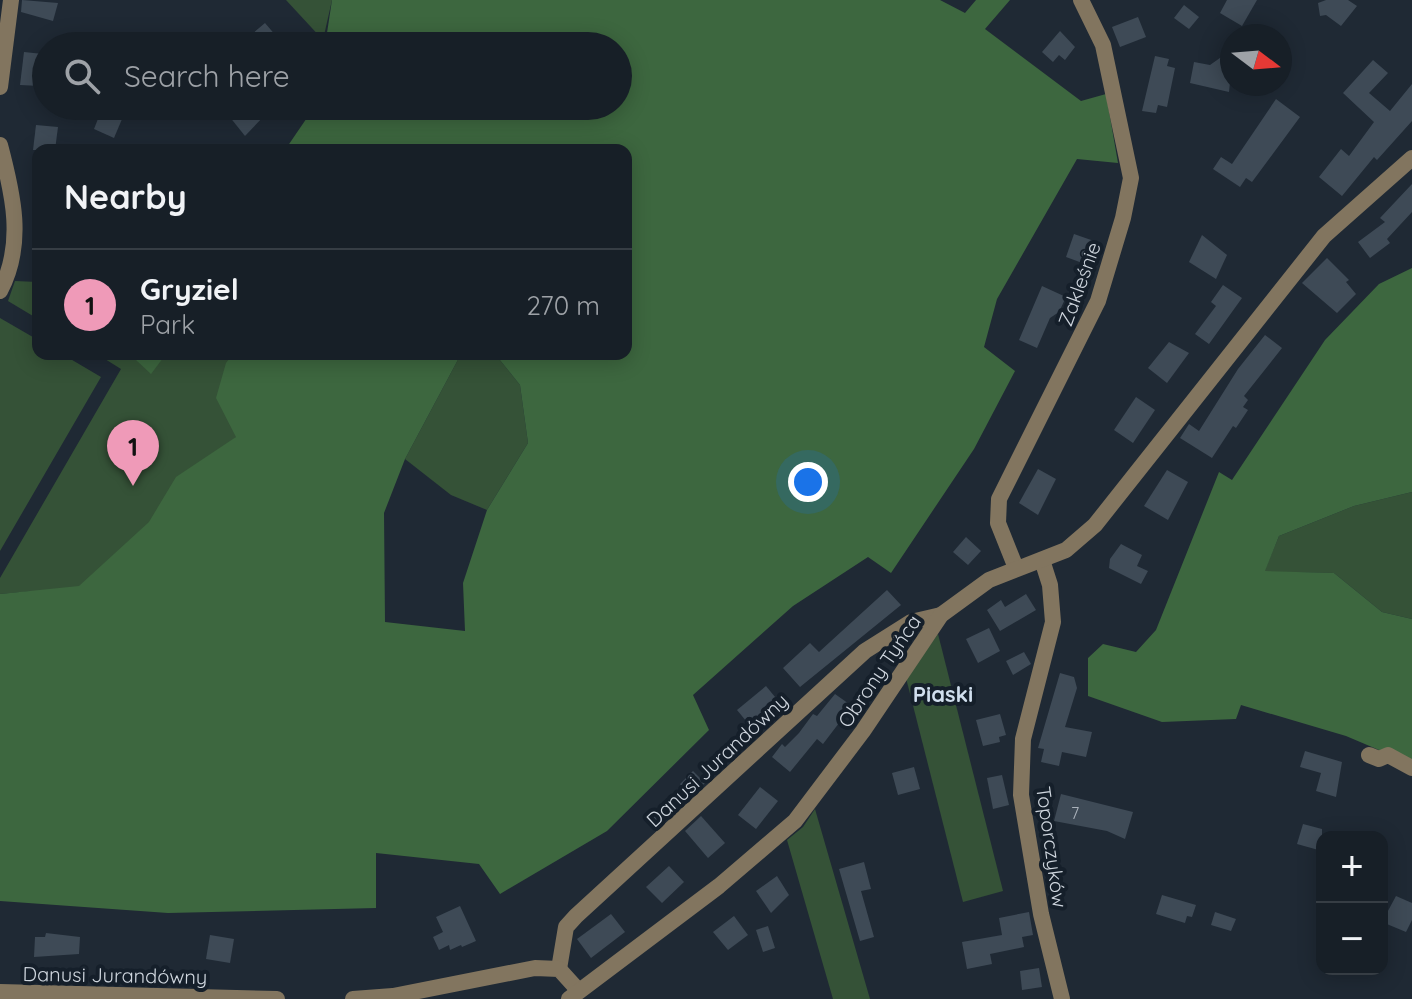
<!DOCTYPE html>
<html lang="en">
<head>
<meta charset="utf-8">
<style>
	body { margin:0; font-family:Quicksand,sans-serif; background:#20272f; color:#f1f3f6 }
	.controls { position:absolute; right:24px; bottom:24px; display:grid; overflow:hidden; border-radius:16px; box-shadow:0 4px 20px #0003 }
	.controls button { width:72px; height:72px; display:grid; place-items:center; padding:0; border:0; border-bottom:2px solid #363d44; background:#171f27; color:#f1f3f6; font:40px sans-serif }
	.compass { position:absolute; left:1220px; top:24px; width:72px; height:72px; border-radius:50%; background:#171f27; box-shadow:0 4px 20px #0003; rotate:106deg }
	.you { position:absolute; left:808px; top:482px; width:28px; height:28px; margin:-20px; border:6px solid #fff; border-radius:50%; background:#1a73e8; box-shadow:0 0 0 12px #1a73e833 }
	.badge { display:grid; place-items:center; width:52px; height:52px; border-radius:50%; background:#ef9ab8; color:#111; font-size:26px; font-weight:700 }
	.pin { position:absolute; translate:-50% -66px; filter:drop-shadow(0 2px 4px #0008) }
	.pin::after { content:''; position:absolute; top:42px; width:28px; height:24px; background:inherit; clip-path:polygon(0 0,100% 0,50% 100%) }
	.list { margin:0; padding:0; list-style:none }
	h2 { display:flex; justify-content:space-between; align-items:center; height:104px; margin:0; padding:0 32px; font-size:34px }
	h2 small { font-size:26px; font-weight:400; color:#9ea2a7 }
	.list li { display:grid; grid-template-columns:52px 1fr auto; gap:24px; align-items:center; box-sizing:border-box; height:112px; padding:0 32px; border-top:2px solid #363d44 }
	.list b { display:block; font-size:30px; white-space:nowrap }
	.list p { margin:0; font-size:26px; white-space:nowrap; color:#9ea2a7 }
	.list em { font-size:26px; font-style:normal; color:#9ea2a7 }
	.icon { flex:none; width:44px; height:44px; fill:none; stroke:currentColor; stroke-width:2; stroke-linecap:round; stroke-linejoin:round }
	.map { position:relative; flex:none; width:1412px; height:999px; overflow:hidden }
	.search { position:absolute; background:#171f27; box-shadow:0 4px 20px #0003; left:32px; top:32px; width:600px; height:88px; display:flex; align-items:center; gap:20px; box-sizing:border-box; padding:0 28px; border-radius:44px; color:#9ea2a7; font-size:30px }
	.panel { position:absolute; background:#171f27; box-shadow:0 4px 20px #0003; left:32px; top:144px; width:600px; height:216px; border-radius:16px }
	.map>svg:first-child { display:block }
</style>
</head>
<body>
<div class="map">
<svg width="1412" height="999" viewBox="0 0 1412 999">
	<rect width="100%" height="100%" fill="#1f2934"/>
	<g fill="#355237">
		<path d="M286,0h46l-9,40z"/>
		<path d="M15,281l23,1v37l-30,-18z"/>
		<path d="M0,318l38,22v14h24l39,23 -101,174z"/>
		<path d="M97,354h167l-28,83 -78,186 -124,-32 -34,3v-16l121,-209z"/>
		<path d="M461,354h34l25,31 8,58 -41,67 -36,-15 -46,-36z"/>
		<path d="M1412,492v127l-30,-7 -48,-39 -70,-1 15,-36 75,-30z"/>
		<path d="M938,634l65,257 -40,11 -57,-224z"/>
		<path d="M815,809l55,190h-37l-46,-159 16,-13z"/>
	</g>
	<g fill="#3d673f">
		<path d="M332,0h608l25,13 11,-13h34l-25,29 96,72 25,-7 12,69 -41,-4 -80,140 -13,48 31,24 -41,78 -83,124 -23,-16 -75,49 -100,89 16,35 -102,101 -107,63 -21,-30 -103,-11v55l-208,5 -168,-12v-307l79,-8 70,-64 27,-45 60,-40 -20,-39 10,-35 7,-9h228l-56,105 -21,54 1,109 80,9 -2,-48 24,-73 41,-67 -8,-58 -25,-31h131v-204h-341l30,-44h303v-60h-293z"/>
		<path d="M1412,268v224l-58,14 -75,30 -14,35 69,2 48,39 30,7v145l-66,-28 -105,-31 -5,14 -74,3 -74,-26v-38l15,-14 33,8 20,-22 63,-158 13,8 93,-140 54,-56z"/>
		<path d="M139,354h27l-15,20 -15,-14z"/>
	</g>
	<g fill="#3e4a56">
		<path d="M22,0l36,3 -5,18 -32,-9z"/>
		<path d="M1227,0h30l-15,26 -22,-13z"/>
		<path d="M1326,0h22l9,6 -16,20 -15,-11 -6,1 -2,-13z"/>
		<path d="M1184,5l15,12 -10,12 -15,-11z"/>
		<path d="M1138,17l8,20 -26,10 -8,-20z"/>
		<path d="M265,23l12,14 -5,4 4,5h-38z"/>
		<path d="M1060,31l15,16 -10,13 -6,-5 -6,7 -11,-10z"/>
		<path d="M24,52l19,2 -3,32 -20,-1z"/>
		<path d="M1227,53l5,9 -3,30 -39,-9 4,-21 16,3z"/>
		<path d="M1155,56l14,3 -2,7 8,2 -8,39 -9,-2 -2,8 -14,-2z"/>
		<path d="M1373,60l15,13 -19,20 21,18 22,-27v37l-35,39 -3,-3 -32,39 -23,-19 22,-28 8,7 25,-34 -31,-29z"/>
		<path d="M1276,99l24,18 -48,65 -6,-4 -6,9 -27,-18 8,-12 11,7z"/>
		<path d="M103,106l22,6 -11,26 -20,-9z"/>
		<path d="M221,106h35l8,10 -19,20z"/>
		<path d="M36,125l22,2 -3,23h-22z"/>
		<path d="M1412,184v28l-25,27 3,4 -20,15 -12,-16 27,-20 -5,-4z"/>
		<path d="M1074,234l20,7 -9,23 -19,-7z"/>
		<path d="M1202,235l25,20 -11,24 -27,-17z"/>
		<path d="M1327,258l22,22 -3,2 10,12 -19,19 -35,-30z"/>
		<path d="M1223,285l19,13 -33,46 -14,-10 21,-28 -5,-4z"/>
		<path d="M1042,286l24,11 -7,15 -9,6 -13,30 -18,-8z"/>
		<path d="M1265,335l17,13 -38,48 4,4 -5,7 5,3 -12,18 -3,-2 -21,32 -32,-20 9,-14 10,7 39,-62z"/>
		<path d="M1169,342l20,11 -22,30 -19,-15z"/>
		<path d="M1136,397l19,13 -22,33 -19,-13z"/>
		<path d="M1038,469l18,10 -18,36 -19,-12z"/>
		<path d="M1167,470l21,12 -20,38 -24,-14z"/>
		<path d="M966,537l15,14 -13,14 -15,-13z"/>
		<path d="M1121,544l21,11 -5,11 11,5 -7,13 -32,-16 1,-9z"/>
		<path d="M887,590l14,15 -101,82 -17,-19 27,-25 9,9z"/>
		<path d="M1026,594l10,16 -36,21 -13,-21 14,-10 4,7z"/>
		<path d="M989,628l11,23 -22,12 -12,-24z"/>
		<path d="M1024,652l7,12 -18,11 -7,-14z"/>
		<path d="M1060,673l14,4 3,11 -12,39 27,5 -6,25 -24,-5 -3,14 -18,-4 3,-13 -6,-1z"/>
		<path d="M766,686l14,17 -29,24 -14,-17z"/>
		<path d="M835,694l17,12 -29,38 -6,-5 -27,33 -18,-15 10,-13 3,3 14,-14 14,-19 4,2z"/>
		<path d="M1000,714l6,21 -7,2 1,5 -17,4 -7,-26z"/>
		<path d="M1305,751l37,11 -6,35 -20,-6 5,-18 -21,-6z"/>
		<path d="M914,767l6,22 -22,6 -6,-22z"/>
		<path d="M693,771l12,12 -48,44 -8,-9 33,-31 -2,-3z"/>
		<path d="M1002,775l7,30 -16,4 -6,-31z"/>
		<path d="M760,787l18,14 -22,28 -18,-14z"/>
		<path d="M1061,794l72,18 -8,27 -18,-8 -53,-10z"/>
		<path d="M701,816l24,27 -17,15 -23,-27z"/>
		<path d="M1303,824l19,5v22l-25,-7z"/>
		<path d="M864,862l7,27 -10,2 13,46 -14,4 -21,-72z"/>
		<path d="M669,866l15,16 -22,21 -16,-16z"/>
		<path d="M777,876l12,19 -18,18 -15,-22z"/>
		<path d="M1162,895l34,10 -4,12 -5,-1 -2,7 -29,-9z"/>
		<path d="M1396,896l16,7v17l-6,12 -24,-10z"/>
		<path d="M460,906l16,35 -14,6 -1,-2 -11,5 -1,-5 -10,5 -6,-13 10,-5 -7,-15z"/>
		<path d="M1029,912l4,23 -11,2 2,10 -34,7 2,10 -25,5 -5,-27 40,-7 -3,-17z"/>
		<path d="M1215,912l21,7 -5,12 -20,-6z"/>
		<path d="M611,914l14,18 -34,26 -14,-19z"/>
		<path d="M734,916l14,19 -20,15 -15,-18z"/>
		<path d="M768,926l7,22 -12,4 -7,-22z"/>
		<path d="M46,933l34,4 -1,17 -45,3 1,-20h10z"/>
		<path d="M210,935l24,4 -4,24 -24,-4z"/>
		<path d="M1039,968l3,19 -20,3 -2,-19z"/>
	</g>
	<g fill="none" stroke-linecap="round" stroke-linejoin="round">
		<g stroke="#82755f" stroke-width="16">
			<path d="M0,87l11,-87"/>
			<path d="M0,145c13,49 25,99 0,146"/>
			<path d="M1042,560l8,25 3,37 -30,117 -2,56 20,119 21,85"/>
			<path d="M1016,568l-18,-45 1,-24 99,-198 25,-83 8,-40 -28,-133 -22,-45"/>
			<path d="M1369,755l10,4 9,-4 24,13"/>
			<path d="M559,969l7,-42 10,-11 289,-265 46,-29 30,-7"/>
			<path d="M0,992l277,7"/>
			<path d="M353,999l40,-3 142,-28 24,1 19,21"/>
			<path d="M569,999l150,-113 76,-65 68,-90 78,-116 48,-35 77,-30 29,-25 229,-289 88,-78"/>
		</g>
	</g>
	<g text-anchor="middle" dominant-baseline="central" stroke-width="8" stroke-linejoin="round" paint-order="stroke">
		<g font-size="16" fill="#abb3bc">
			<text x="1075" y="813">7</text>
		</g>
		<g font-size="20" fill="#cfd6de" stroke="#151f2a">
			<text transform="translate(1079 284) rotate(-70)">Zakleśnie</text>
			<text transform="translate(879 671) rotate(-56)">Obrony Tyńca</text>
			<text transform="translate(717 760) rotate(-43)">Danusi Jurandówny</text>
			<text transform="translate(1052 847) rotate(82)">Toporczyków</text>
			<text transform="translate(115 975) rotate(1)">Danusi Jurandówny</text>
		</g>
		<g font-size="22" font-weight="bold" fill="#d1dfee" stroke="#151f2a">
			<text x="943" y="694">Piaski</text>
		</g>
	</g>
</svg>
<div class="controls">
<button>+</button>
<button>−</button>
</div>
<svg class="compass" viewBox="-18 -18 36 36"><path d="M0-13l5 13h-10z" fill="#e53935"/><path d="M0 13l5-13h-10z" fill="#9ea2a7"/></svg>
<div class="you"></div>
<div class="pin badge" style="left:133px;top:486px">1</div>
<div class="search"><svg class="icon" aria-label="search" viewBox="0 0 24 24"><circle cx="10" cy="10" r="6"/><path d="M15 15l6 6"/></svg>Search here</div>
<section class="panel">
<h2>Nearby<small></small></h2>
<ul class="list">
<li><span class="badge">1</span><div><b>Gryziel</b><p>Park</p></div><em>270 m</em></li>
</ul>
</section>
</div>
</body>
</html>
